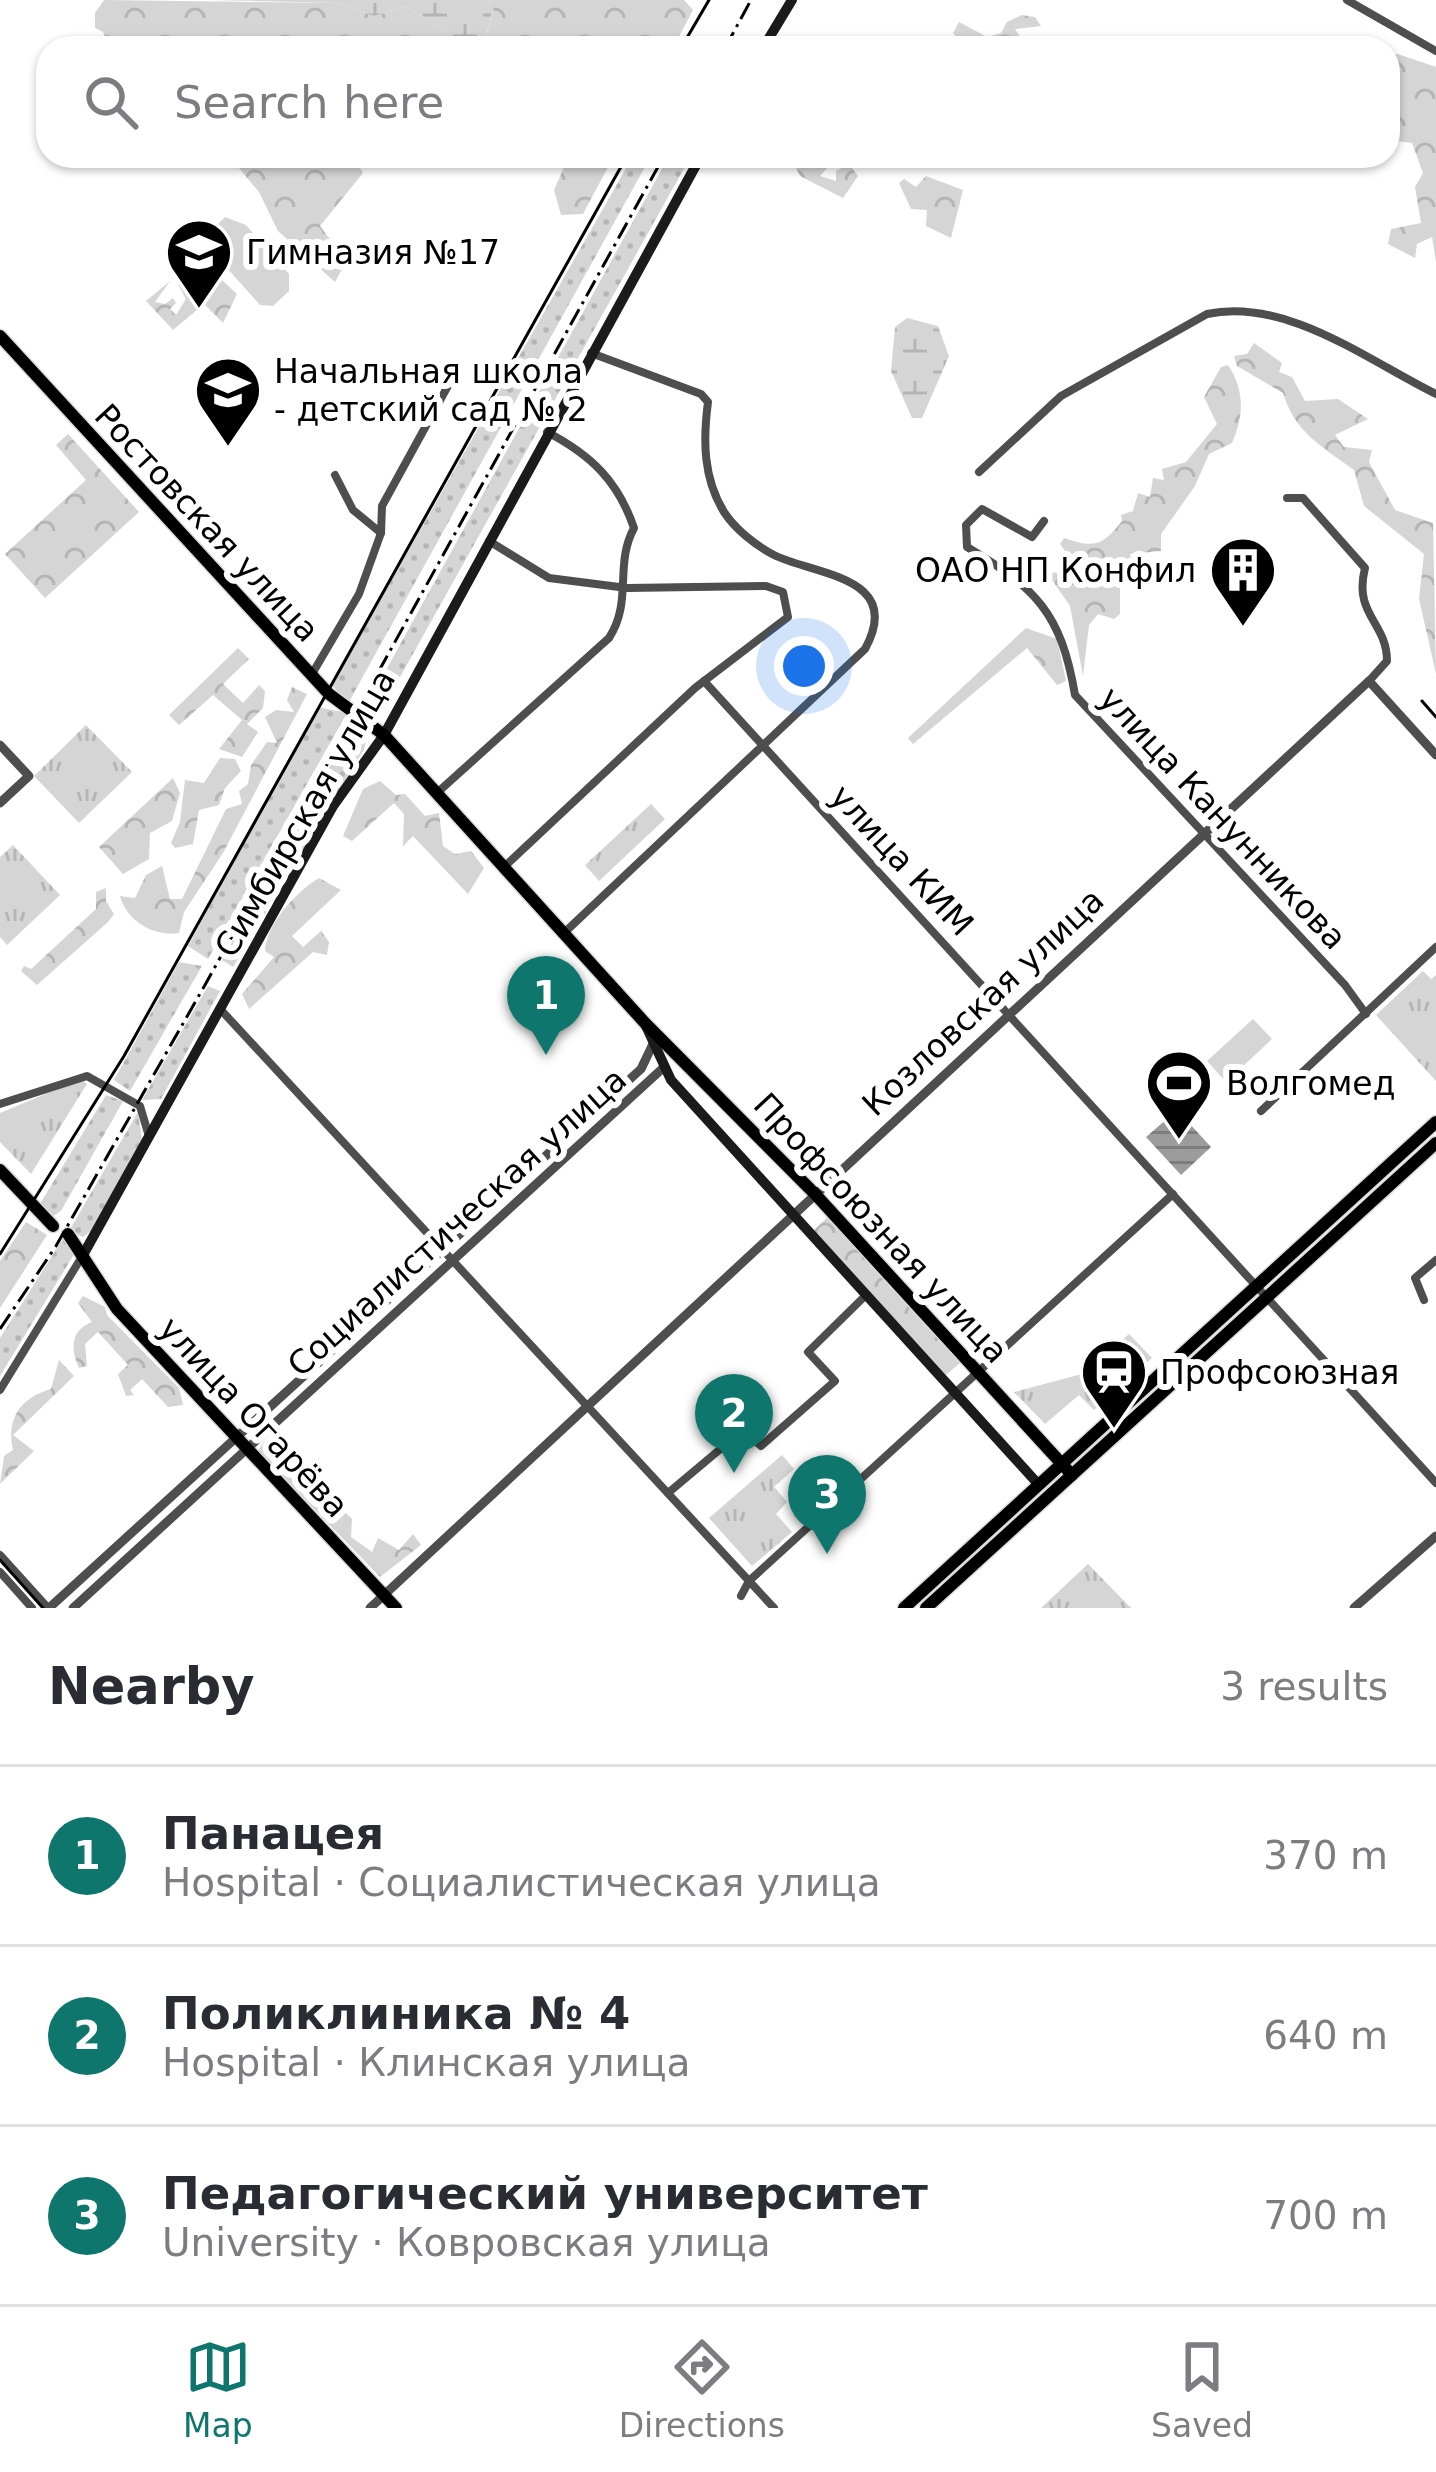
<!DOCTYPE html>
<html lang="en">
<head>
<meta charset="utf-8">
<style>
	body { margin:0; font-family:"DejaVu Sans",sans-serif; background:#f2f2f3; color:#2b2b33 }
	.you { position:absolute; left:804px; top:666px; width:42px; height:42px; margin:-30px; border:9px solid #fff; border-radius:50%; background:#1a73e8; box-shadow:0 0 0 18px #1a73e833 }
	.badge { display:grid; place-items:center; width:78px; height:78px; border-radius:50%; background:#0f766e; color:#fff; font-size:39px; font-weight:700 }
	.pin { position:absolute; translate:-50% -99px; filter:drop-shadow(0 3px 6px #0008) }
	.pin::after { content:''; position:absolute; top:63px; width:42px; height:36px; background:inherit; clip-path:polygon(0 0,100% 0,50% 100%) }
	.list { margin:0; padding:0; list-style:none }
	h2 { display:flex; justify-content:space-between; align-items:center; height:156px; margin:0; padding:0 48px; font-size:51px }
	h2 small { font-size:39px; font-weight:400; color:#7c7c81 }
	.list li { display:grid; grid-template-columns:78px 1fr auto; gap:36px; align-items:center; box-sizing:border-box; height:180px; padding:0 48px; border-top:3px solid #e1e1e2 }
	.list b { display:block; font-size:45px; white-space:nowrap }
	.list p { margin:0; font-size:39px; white-space:nowrap; color:#7c7c81 }
	.list em { font-size:39px; font-style:normal; color:#7c7c81 }
	.icon { flex:none; width:66px; height:66px; fill:none; stroke:currentColor; stroke-width:2; stroke-linecap:round; stroke-linejoin:round }
	.map { position:relative; flex:none; width:1436px; height:1608px; overflow:hidden }
	.search { position:absolute; background:#fff; box-shadow:0 3px 9px #0004; left:36px; right:36px; top:36px; height:132px; display:flex; align-items:center; gap:30px; box-sizing:border-box; padding:0 42px; border-radius:36px; color:#7c7c81; font-size:45px }
	.sheet { height:696px; background:#fff }
	nav { display:flex; justify-content:space-around; align-items:center; box-sizing:border-box; height:168px; border-top:3px solid #e1e1e2; background:#fff; font-size:33px; color:#7c7c81 }
	nav a { display:grid; justify-items:center; gap:6px }
	nav .on { color:#0f766e }
	.map>svg:first-child { display:block }
</style>
</head>
<body>
<div class="map">
<svg width="1436" height="1608" viewBox="0 0 1436 1608">
	<defs>
		<pattern id="grass-dots" width="8" height="8" patternUnits="userSpaceOnUse" patternTransform="scale(3)"><rect width="8" height="8" fill="#d5d5d5"/><path d="M2 2h.1M6 6h.1" fill="none" stroke="#b5b5b5" stroke-width="1.8" stroke-linecap="round"/></pattern>
		<pattern id="forest-crowns" width="20" height="18" patternUnits="userSpaceOnUse" patternTransform="scale(3)"><rect width="20" height="18" fill="#d5d5d5"/><path d="M2 6a3 3 0 1 1 6 0M12 15a3 3 0 1 1 6 0" fill="none" stroke="#b5b5b5"/></pattern>
		<pattern id="wetland-marsh" width="20" height="14" patternUnits="userSpaceOnUse" patternTransform="scale(3)"><rect width="20" height="14" fill="#d5d5d5"/><path d="M1 5h8M5 5V1M11 12h8M15 12V8" fill="none" stroke="#b5b5b5"/></pattern>
		<pattern id="park-tufts" width="24" height="20" patternUnits="userSpaceOnUse" patternTransform="scale(3)"><rect width="24" height="20" fill="#d5d5d5"/><path d="M3 7l-1-3M5 7V3M7 7l1-3M15 17l-1-3M17 17v-4M19 17l1-3" fill="none" stroke="#b5b5b5"/></pattern>
		<pattern id="water-rules" width="6" height="5" patternUnits="userSpaceOnUse" patternTransform="scale(3)"><rect width="6" height="5" fill="#9c9c9c"/><path d="M0 2.5h6" fill="none" stroke="#7d7d7d"/></pattern>
	</defs>
	<rect width="100%" height="100%" fill="#fff"/>
	<g fill="url(#grass-dots)">
		<path d="M633,156h18l-301,544 -7,-1 -11,-14z"/>
		<path d="M669,156h22l-306,548 -8,7 -13,-1z"/>
		<path d="M318,707l29,6 -139,246 -20,-13z"/>
		<path d="M356,719l11,19 -3,11 -131,218 -11,-7z"/>
		<path d="M179,962l23,4 -72,125 -16,-11z"/>
		<path d="M208,986l12,5 -59,108 -19,1z"/>
		<path d="M106,1095l17,6 -62,110 -11,7 -12,-11z"/>
		<path d="M138,1112l4,28 -50,90 -9,7 -14,-6z"/>
		<path d="M64,1237l10,10 -1,9 -73,120v-38z"/>
	</g>
	<g fill="url(#forest-crowns)">
		<path d="M104,0l233,3 37,13 33,-9 36,23 -2,18h-331l-7,-16 -8,-4v-15z"/>
		<path d="M490,0h194l9,10 -20,38h-190l11,-42z"/>
		<path d="M1022,15l13,2 6,9 -26,3 13,19h-83l14,-7 -6,-8 6,-11 28,15 14,-4 6,-11z"/>
		<path d="M1398,54l38,13v195l-4,-25 -15,7 -2,14 -27,-14 3,-15 30,-6 -6,-36 8,-14 -11,-30 -24,-3v-85z"/>
		<path d="M229,156h124l10,17 -43,53 15,20 7,23 -7,13 -57,-51 -19,-39z"/>
		<path d="M569,156h45l-31,58 -22,1 -7,-25z"/>
		<path d="M790,156h48l-18,20 16,5v-10l13,-7 9,12 -15,22 -43,-22z"/>
		<path d="M926,176l37,14 -12,48 -25,-12 1,-16 -16,-1 -12,-26 5,-4 12,8z"/>
		<path d="M199,259l38,35 -14,29 -19,-19 -31,26 -27,-29 24,-20 -15,21 10,2 8,-6 3,5 -6,6 6,6 10,-16 -8,-15z"/>
		<path d="M1254,343l28,20 -3,9 13,5 13,24 33,-2 30,20 -33,16 9,12 28,3 -3,12 26,48 38,13 3,151 -17,-75 5,-45 -60,-48 -10,-36c-31,-23 -59,-37 -71,-77l-46,-27 -3,-10 13,-2z"/>
		<path d="M1228,365c17,26 16,50 4,78l-23,11 -14,32 -34,48v17l-31,3 5,15 -15,-2v47l-6,5 -16,-5 -9,11 -6,51 -13,-70 -18,-26v-8l19,4 7,-7 -18,-25 4,-6c31,11 39,7 58,-17l-1,-6 12,-4 5,-18 12,4 3,-19 11,2 -2,-11 24,-7 31,-38 -13,-27 17,-30z"/>
		<path d="M68,434l71,78 -94,86 -40,-44 81,-74 -30,-35z"/>
		<path d="M1026,628l31,11 9,42 -9,4 -30,-37 -114,96 -5,-6z"/>
		<path d="M238,648l11,11 -26,25 20,19 16,-18 6,6 -2,17 -16,16 11,8 -16,25 -23,-8 23,-29 -29,-25 -34,30 -10,-10z"/>
		<path d="M292,687l15,7 -84,159 -39,59 -5,21c-26,4 -53,-13 -59,-37l15,2 11,-23 16,-9 8,33h12l44,-90 16,-5 -3,-13 9,-7 3,-19 16,-23 10,1 -12,-26 11,-7 18,2 -7,-12z"/>
		<path d="M220,758l15,1 6,12 -16,17 -6,17 -20,5 -6,34 -18,4 -4,-5 9,-21 5,-42 19,3z"/>
		<path d="M173,778l7,15 -8,28 -22,12 -1,26 -26,15 -24,-27z"/>
		<path d="M380,781l16,14 9,-1 20,22 14,-3 4,33 12,8 16,-3 13,17 -16,26 -55,-58 -10,10 1,-32 -10,-11 -42,38 -9,-5 20,-47z"/>
		<path d="M319,878l22,12 -49,46 11,11 18,-16 8,11 -2,13 -14,-3 -64,57 -7,-15 32,-37 -9,-6c1,-27 32,-60 54,-73z"/>
		<path d="M106,888v13l8,13 -6,8 -71,63 -16,-14 3,-5 7,3 65,-60v-17z"/>
		<path d="M829,1216l132,146 -15,13 -133,-144z"/>
		<path d="M26,1222l21,13 -47,73v-47z"/>
		<path d="M83,1296l22,11 2,8 72,73 4,17 -15,2 -26,-28 -12,11 4,5 -8,1 -8,-22 10,-9 -30,-33 -13,12 2,22 -8,2c-9,-20 -8,-38 13,-46l-14,-19z"/>
		<path d="M59,1360l15,16 -61,59 21,16 -34,33 4,-28 9,-6c-7,-31 7,-52 38,-61z"/>
		<path d="M264,1441l12,1 76,77 -1,18 21,15 6,-14 21,12 14,-16 8,11 -41,32 -122,-126z"/>
	</g>
	<g fill="url(#wetland-marsh)">
		<path d="M208,0h282l4,5 -11,43h-42l2,-18 -36,-23 -33,9 -37,-13z"/>
		<path d="M907,318l31,8 11,30 -27,62h-10l-21,-47 4,-44z"/>
	</g>
	<g fill="url(#park-tufts)">
		<path d="M86,725l46,47 -53,51 -45,-47z"/>
		<path d="M651,804l14,15 -66,62 -14,-16z"/>
		<path d="M13,845l47,50 -53,50 -7,-8v-80z"/>
		<path d="M1423,971l8,8 5,-4v106l-60,-66z"/>
		<path d="M81,1079l6,5 -56,90 -31,-32v-29z"/>
		<path d="M1129,1334l23,24 -58,52 -15,-15 -34,29 -31,-32 83,-22 -6,-7h15l-3,-6z"/>
		<path d="M782,1455l12,14 -20,18 13,15 -11,12 16,18 -40,34 -43,-48z"/>
		<path d="M1088,1564l43,44h-90z"/>
	</g>
	<g fill="#d5d5d5">
		<path d="M225,217l21,8 43,49v17l-16,15 -13,-1 -50,-56 -2,-15z"/>
		<path d="M1253,1019l19,20 -46,43 -19,-21z"/>
	</g>
	<path fill="url(#water-rules)" d="M1177,1110l34,37 -30,28 -35,-38z"/>
	<g fill="none" stroke-linecap="round" stroke-linejoin="round">
		<g stroke="#dbdbdb" stroke-width="15">
			<g id="primary">
				<path d="M0,336l329,358 55,41 261,288 171,172 256,280"/>
				<path d="M0,1170l53,56"/>
				<path d="M68,1234l49,75 279,299"/>
				<path d="M904,1608l532,-486"/>
				<path d="M926,1608l510,-465"/>
			</g>
		</g>
		<g stroke="#4e4e4e" stroke-width="8">
			<path d="M1347,0l89,51"/>
			<path d="M979,472l82,-76 146,-82c79,-17 160,46 229,80"/>
			<path d="M335,475l18,35 28,23"/>
			<path d="M1287,498h16l62,70c-12,47 22,54 22,93l-18,20"/>
			<path d="M1044,521l-12,16 -50,-28 -16,16 1,22c70,42 94,66 108,148l270,290 21,29"/>
			<path d="M489,541l60,37 78,10 139,-2 17,6 5,25 -93,71 -191,179"/>
			<path d="M312,674l47,-80 22,-61 1,-27 73,-133"/>
			<path d="M704,681l732,802"/>
			<path d="M438,792l171,-154c24,-37 5,-73 25,-110 -16,-47 -43,-73 -87,-96"/>
			<path d="M565,932l300,-283c40,-73 -51,-74 -91,-94 -19,-10 -39,-26 -50,-43 -21,-34 -21,-72 -16,-110l-7,-8 -110,-41"/>
			<path d="M221,1010l553,598"/>
			<path d="M0,1104l87,-28 53,30 8,27"/>
			<path d="M1261,1111l175,-164"/>
			<path d="M1424,1300l-9,-22 21,-18"/>
			<path d="M0,1390l83,-135"/>
			<path d="M668,1493l75,-63 18,16 74,-65 -27,-29 58,-57"/>
			<path d="M0,1555l48,53"/>
			<path d="M0,1572l32,36"/>
			<path d="M741,1596l8,-15 424,-387"/>
		</g>
		<g stroke="#4e4e4e" stroke-width="9">
			<path d="M0,745l29,31 -29,27"/>
			<path d="M49,1608l592,-539 12,-25"/>
			<path d="M73,1608l590,-540"/>
			<path d="M370,1608l999,-927 67,74"/>
			<path d="M1354,1608l82,-72"/>
		</g>
		<g stroke="#1b1b1b" stroke-width="10">
			<path d="M763,48l29,-48"/>
			<path d="M646,1026l25,54 368,405"/>
			<path d="M83,1255l250,-449 51,-71 317,-579"/>
		</g>
		<use href="#primary" stroke="#000" stroke-width="12"/>
		<g stroke="#000" stroke-width="3">
			<path d="M681,48l28,-48"/>
			<path d="M1422,701l14,16"/>
			<path d="M0,1254l124,-198 503,-900"/>
			<path d="M0,1560l43,48"/>
		</g>
		<g stroke="#000" stroke-width="3" stroke-dasharray="18 6 3 6" stroke-linecap="butt">
			<path d="M725,48l26,-48"/>
			<path d="M0,1329l56,-83 149,-261 459,-829"/>
		</g>
	</g>
	<defs>
		<g id="school-pin" transform="scale(3.45)"><path d="M0 17L-7.5 6A9.5 9.5 0 1 1 7.5 6Z" fill="#000" stroke="#fff"/><path d="M0-5L7-2L0 1L-7-2ZM-4 1L0 2.5L4 1V4Q0 6-4 4Z" fill="#fff"/></g>
		<g id="building-pin" transform="scale(3.45)"><path d="M0 17L-7.5 6A9.5 9.5 0 1 1 7.5 6Z" fill="#000" stroke="#fff"/><path d="M-4-6H4V6H1V3H-1V6H-4ZM-2.5-4.3h1.7v1.8h-1.7ZM.8-4.3h1.7v1.8H.8ZM-2.5-1h1.7V.8h-1.7ZM.8-1h1.7V.8H.8Z" fill="#fff"/></g>
		<g id="stadium-pin" transform="scale(3.45)"><path d="M0 17L-7.5 6A9.5 9.5 0 1 1 7.5 6Z" fill="#000" stroke="#fff"/><path d="M0-5a6.5 5 0 1 0 0 10a6.5 5 0 1 0 0-10ZM-3.5-1.8h7v3.6h-7Z" fill="#fff"/></g>
		<g id="station-pin" transform="scale(3.45)"><path d="M0 17L-7.5 6A9.5 9.5 0 1 1 7.5 6Z" fill="#000" stroke="#fff"/><path d="M-3-6H3Q5-6 5-4V2Q5 4 3 4L4.5 6H3L1.5 4h-3L-3 6H-4.5L-3 4Q-5 4-5 2V-4Q-5-6-3-6ZM-3.5-4v3h7v-3ZM-3.5 1v1.5H-2V1ZM2 1v1.5H3.5V1Z" fill="#fff"/></g>
	</defs>
	<g fill-rule="evenodd">
		<use href="#school-pin" x="199" y="252"/>
		<use href="#school-pin" x="228" y="390"/>
		<use href="#building-pin" x="1243" y="570"/>
		<use href="#stadium-pin" x="1179" y="1083"/>
		<use href="#station-pin" x="1114" y="1372"/>
	</g>
	<g text-anchor="middle" dominant-baseline="central" stroke-width="12" stroke-linejoin="round" paint-order="stroke">
		<g font-size="33" fill="#000" stroke="#fff" text-anchor="start">
			<text x="246" y="252">Гимназия №17</text>
			<text x="274" y="371">Начальная школа<tspan x="274" dy="38">- детский сад № 2</tspan></text>
			<text x="1196" y="570" text-anchor="end">ОАО НП Конфил</text>
			<text x="1226" y="1083">Волгомед</text>
			<text x="1160" y="1372">Профсоюзная</text>
		</g>
		<g font-size="33" fill="#000" stroke="#fff">
			<text transform="translate(207 523) rotate(47)">Ростовская улица</text>
			<text transform="translate(305 813) rotate(-60)">Симбирская улица</text>
			<text transform="translate(1223 818) rotate(47)">улица Канунникова</text>
			<text transform="translate(902 860) rotate(47)">улица КИМ</text>
			<text transform="translate(983 1002) rotate(-43)">Козловская улица</text>
			<text transform="translate(457 1222) rotate(-42)">Социалистическая улица</text>
			<text transform="translate(881 1228) rotate(47)">Профсоюзная улица</text>
			<text transform="translate(254 1417) rotate(47)">улица Огарёва</text>
		</g>
	</g>
</svg>
<div class="you"></div>
<div class="pin badge" style="left:546px;top:1055px">1</div>
<div class="pin badge" style="left:734px;top:1473px">2</div>
<div class="pin badge" style="left:827px;top:1554px">3</div>
<div class="search"><svg class="icon" aria-label="search" viewBox="0 0 24 24"><circle cx="10" cy="10" r="6"/><path d="M15 15l6 6"/></svg>Search here</div>
</div>
<section class="sheet">
<h2>Nearby<small>3 results</small></h2>
<ul class="list">
<li><span class="badge">1</span><div><b>Панацея</b><p>Hospital · Социалистическая улица</p></div><em>370 m</em></li>
<li><span class="badge">2</span><div><b>Поликлиника № 4</b><p>Hospital · Клинская улица</p></div><em>640 m</em></li>
<li><span class="badge">3</span><div><b>Педагогический университет</b><p>University · Ковровская улица</p></div><em>700 m</em></li>
</ul>
</section>
<nav>
<a class="on"><svg class="icon" aria-label="map" viewBox="0 0 24 24"><path d="M3 6l6-2 6 2 6-2v14l-6 2-6-2-6 2zM9 4v14M15 6v14"/></svg>Map</a>
<a><svg class="icon" aria-label="directions" viewBox="0 0 24 24"><path d="M12 3l9 9-9 9-9-9zM9 14v-3h6M13 9l2 2-2 2"/></svg>Directions</a>
<a><svg class="icon" aria-label="saved" viewBox="0 0 24 24"><path d="M7 4h10v16l-5-4-5 4z"/></svg>Saved</a>
</nav>
</body>
</html>
